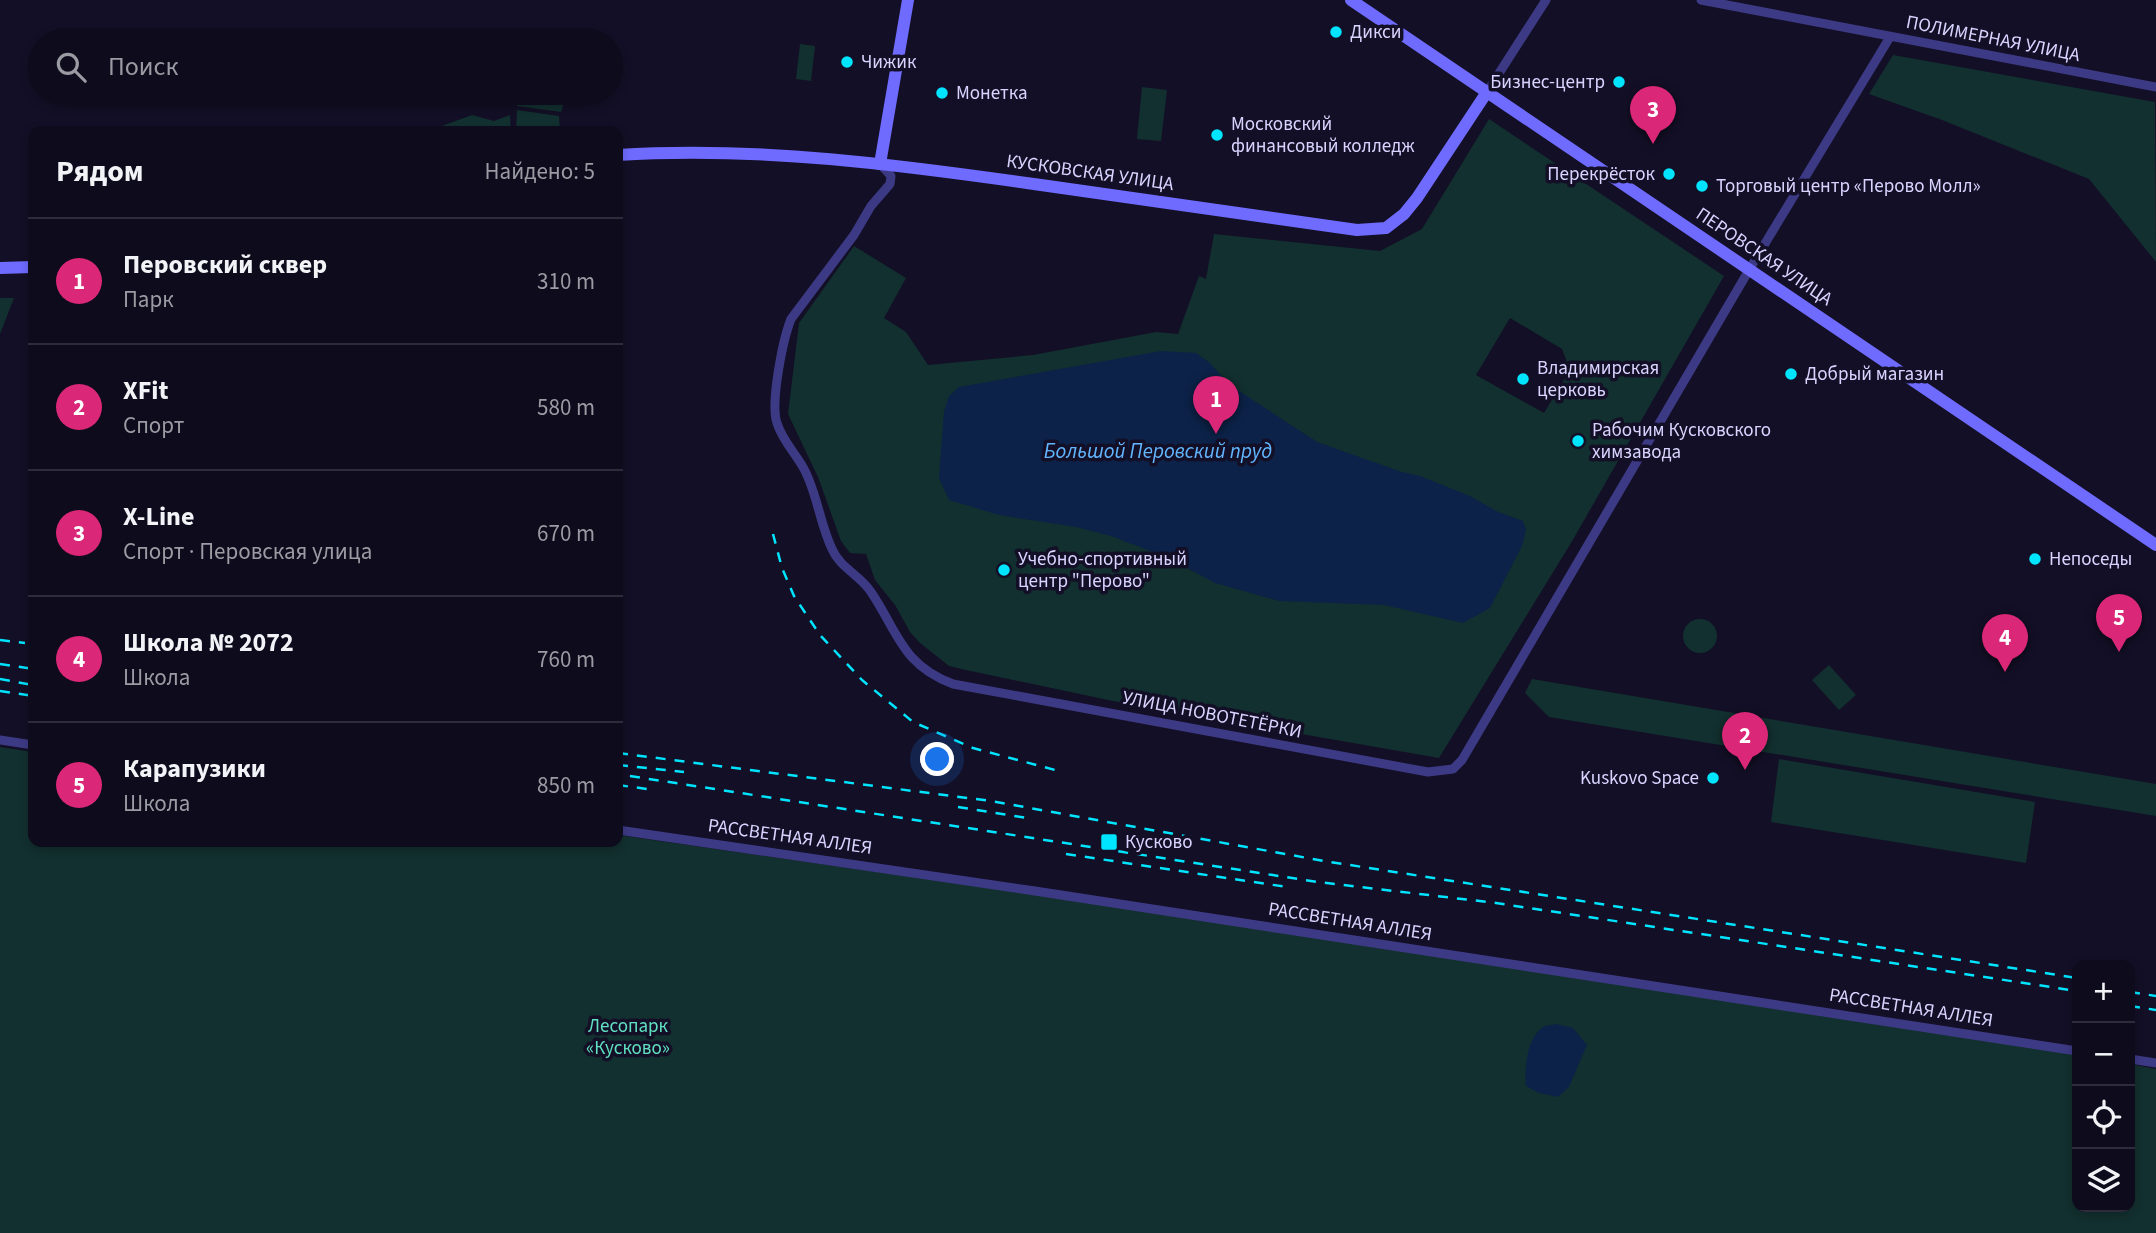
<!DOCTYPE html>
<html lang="ru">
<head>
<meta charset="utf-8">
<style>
	body { margin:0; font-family:"Source Sans 3",sans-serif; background:#1c1929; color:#f1f3f6 }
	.controls { position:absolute; right:21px; bottom:21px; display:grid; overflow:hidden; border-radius:14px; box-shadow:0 4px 10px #0003 }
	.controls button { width:63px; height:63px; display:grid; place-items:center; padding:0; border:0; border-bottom:2px solid #2e2b3b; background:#0e0b1c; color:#f1f3f6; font:35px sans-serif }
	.you { position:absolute; left:938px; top:760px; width:24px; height:24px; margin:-18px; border:5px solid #fff; border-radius:50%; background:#1a73e8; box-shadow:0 0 0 10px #1a73e833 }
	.badge { display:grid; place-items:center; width:46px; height:46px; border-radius:50%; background:#db2777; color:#fff; font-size:23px; font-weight:700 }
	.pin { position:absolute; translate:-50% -58px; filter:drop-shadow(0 2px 4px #0008) }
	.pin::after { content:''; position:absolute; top:37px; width:24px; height:21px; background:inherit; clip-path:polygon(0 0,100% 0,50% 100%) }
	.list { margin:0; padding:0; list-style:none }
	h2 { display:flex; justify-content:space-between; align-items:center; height:91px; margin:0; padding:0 28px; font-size:30px }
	h2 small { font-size:23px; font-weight:400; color:#9b9ba3 }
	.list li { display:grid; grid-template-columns:46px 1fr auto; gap:21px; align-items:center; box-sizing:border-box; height:126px; padding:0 28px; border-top:2px solid #2e2b3b }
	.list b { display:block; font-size:26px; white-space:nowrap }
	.list p { margin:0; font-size:23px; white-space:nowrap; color:#9b9ba3 }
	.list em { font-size:23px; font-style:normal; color:#9b9ba3 }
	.icon { flex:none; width:38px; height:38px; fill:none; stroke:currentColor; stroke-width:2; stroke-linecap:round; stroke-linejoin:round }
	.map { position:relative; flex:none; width:2156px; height:1233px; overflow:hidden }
	.search { position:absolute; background:#0e0b1c; box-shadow:0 4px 10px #0003; left:28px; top:28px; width:595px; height:77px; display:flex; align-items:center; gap:18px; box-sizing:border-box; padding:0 24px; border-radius:38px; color:#9b9ba3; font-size:26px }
	.panel { position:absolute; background:#0e0b1c; box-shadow:0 4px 10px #0003; left:28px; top:126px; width:595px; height:721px; border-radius:14px }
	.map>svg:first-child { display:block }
</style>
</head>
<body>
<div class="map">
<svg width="2156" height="1233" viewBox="0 0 2156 1233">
	<rect width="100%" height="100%" fill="#130f26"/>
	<g fill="#12302f" fill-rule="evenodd">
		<path d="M800,44l15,2 -4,35 -15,-2z"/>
		<path d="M1893,55l262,47 1,160 -67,-83 -147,-59 -73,-26z"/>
		<path d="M1142,87l25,3 -6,51 -24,-2z"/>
		<path d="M520,93h47l-6,19 -44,-6z"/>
		<path d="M517,110l42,6 1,15h-44z"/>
		<path d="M472,115l22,6 16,-6 1,16h-83z"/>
		<path d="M1489,119l235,157 -153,267 -132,215 -326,-57 -147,-31 -17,-4 -29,-23 -10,-11 -15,-27 -20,-25 -9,-26 -16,-1 -9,-12 -23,-64 -30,-63 11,-91 55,-77 52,32 -22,40 22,14 22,33 105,-10 123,-23 22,2 21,-58 7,3 8,-45 166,17 42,-22zM1510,318l52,31 8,21 -26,43 -68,-38z"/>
		<path d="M0,298h14l-14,36z"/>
		<circle cx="1700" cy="636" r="17"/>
		<path d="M1829,665l27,30 -17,15 -27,-30z"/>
		<path d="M1532,679l624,105v32l-607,-99 -24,-24z"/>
		<path d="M0,747l33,5v90h585v-7l398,57 1061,163v152h53v-143l26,5v164h-2156z"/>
		<path d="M1779,759l256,43 -9,61 -255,-41z"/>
	</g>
	<g fill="#0c2248">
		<path d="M1161,351l35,2 13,9 21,23 87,57 85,30 18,4 50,20 26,15 27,10 3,8 -4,17 -32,62 -27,15 -79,-18 -105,-4 -64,-18 -47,-25 -57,-22 -35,-9 -77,-12 -50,-15 -10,-22 5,-67 5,-15 10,-9z"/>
		<path d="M1556,1024l17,4 14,17 -18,42 -11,10 -19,-4 -13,-7c-2,-16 1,-52 19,-60 3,-1 7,-1 11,-2z"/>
	</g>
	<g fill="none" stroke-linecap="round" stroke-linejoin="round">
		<g stroke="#3d3a85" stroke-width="9">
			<path d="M1701,0l455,87"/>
			<path d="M1487,92l59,-92"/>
			<path d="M880,164l11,12 -1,8 -19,22 -17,29 -63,84c-8,20 -21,84 -14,104 5,17 19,31 27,46 13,24 16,55 28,80 8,19 28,26 39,43 27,40 31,73 82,92l475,88 25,-3 9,-9 287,-490 141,-233"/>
			<path d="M0,740l33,5"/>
			<path d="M618,830l417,61 1042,160"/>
			<path d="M2130,1059l26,4"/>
		</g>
		<g stroke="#6f6bff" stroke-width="12">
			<path d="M1351,0l805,545"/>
			<path d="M618,155c141,-9 283,10 423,30 105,15 210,30 316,45l29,-2 18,-14 13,-16 70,-106"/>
			<path d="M880,164l28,-164"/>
			<path d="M0,268l33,-1"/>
		</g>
		<g stroke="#00e5ff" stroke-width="2.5" stroke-dasharray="10 9" stroke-linecap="butt">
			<path d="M773,534l9,34 12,28 26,39 42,45 51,42 60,26 82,22"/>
			<path d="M0,640l25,3"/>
			<path d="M0,664l33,5"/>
			<path d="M0,679l33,6"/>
			<path d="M0,691l33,5"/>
			<path d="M618,753l373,48 333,60 753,117"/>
			<path d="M618,765l66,7"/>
			<path d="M630,776l688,106 178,21 581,88"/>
			<path d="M618,785l29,4"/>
			<path d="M958,807l69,11"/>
			<path d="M1066,854l221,33"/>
			<path d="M2130,992l26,4"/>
			<path d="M2130,1006l26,4"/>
		</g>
	</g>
	<g fill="#00e5ff" stroke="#130f26" stroke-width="2.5">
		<circle cx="1336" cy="32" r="7"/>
		<circle cx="847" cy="62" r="7"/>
		<circle cx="1619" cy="82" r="7"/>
		<circle cx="942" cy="93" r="7"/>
		<circle cx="1217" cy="135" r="7"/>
		<circle cx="1669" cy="174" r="7"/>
		<circle cx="1702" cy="186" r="7"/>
		<circle cx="1791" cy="374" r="7"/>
		<circle cx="1523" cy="379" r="7"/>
		<circle cx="1578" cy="441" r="7"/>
		<circle cx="2035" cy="559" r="7"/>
		<circle cx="1004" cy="570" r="7"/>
		<circle cx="1713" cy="778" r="7"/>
		<rect x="1100" y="833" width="18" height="18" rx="3.5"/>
	</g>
	<g text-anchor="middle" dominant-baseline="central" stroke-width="7" stroke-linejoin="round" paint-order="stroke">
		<g font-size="19" fill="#d9d4ff" stroke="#130f26" text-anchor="start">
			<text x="1350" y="32">Дикси</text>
			<text x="861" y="62">Чижик</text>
			<text x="1605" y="82" text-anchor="end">Бизнес-центр</text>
			<text x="956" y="93">Монетка</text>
			<text x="1231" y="124">Московский<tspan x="1231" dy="22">финансовый колледж</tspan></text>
			<text x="1655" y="174" text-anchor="end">Перекрёсток</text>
			<text x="1716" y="186">Торговый центр «Перово Молл»</text>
			<text x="1537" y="368">Владимирская<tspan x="1537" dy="22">церковь</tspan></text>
			<text x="1805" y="374">Добрый магазин</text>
			<text x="1592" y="430">Рабочим Кусковского<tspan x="1592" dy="22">химзавода</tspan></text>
			<text x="1018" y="559">Учебно-спортивный<tspan x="1018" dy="22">центр "Перово"</tspan></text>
			<text x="2049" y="559">Непоседы</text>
			<text x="1699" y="778" text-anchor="end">Kuskovo Space</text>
			<text x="1125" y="842">Кусково</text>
		</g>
		<g font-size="19" fill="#d9d4ff" stroke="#130f26">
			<text transform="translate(1993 39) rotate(11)">ПОЛИМЕРНАЯ УЛИЦА</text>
			<text transform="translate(1090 173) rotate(8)">КУСКОВСКАЯ УЛИЦА</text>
			<text transform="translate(1764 257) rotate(34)">ПЕРОВСКАЯ УЛИЦА</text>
			<text transform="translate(1212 715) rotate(11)">УЛИЦА НОВОТЕТЁРКИ</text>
			<text transform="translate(790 837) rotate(8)">РАССВЕТНАЯ АЛЛЕЯ</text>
			<text transform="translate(1350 922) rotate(9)">РАССВЕТНАЯ АЛЛЕЯ</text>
			<text transform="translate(1911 1008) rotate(9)">РАССВЕТНАЯ АЛЛЕЯ</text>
		</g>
		<g font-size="19" fill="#5fe0c0" stroke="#130f26">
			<text x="628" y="1026">Лесопарк<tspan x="628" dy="22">«Кусково»</tspan></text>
		</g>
		<g font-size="21" font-style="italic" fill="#62b6ff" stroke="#130f26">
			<text x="1158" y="451">Большой Перовский пруд</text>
		</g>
	</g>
</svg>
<div class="controls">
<button>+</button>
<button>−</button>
<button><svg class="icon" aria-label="locate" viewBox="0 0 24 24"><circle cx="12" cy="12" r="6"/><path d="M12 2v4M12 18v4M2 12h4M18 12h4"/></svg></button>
<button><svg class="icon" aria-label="layers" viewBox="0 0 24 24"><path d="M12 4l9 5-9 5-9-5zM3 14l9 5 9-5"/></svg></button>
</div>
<div class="you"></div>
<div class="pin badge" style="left:1216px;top:434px">1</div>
<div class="pin badge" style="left:1745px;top:770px">2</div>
<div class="pin badge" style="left:1653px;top:144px">3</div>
<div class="pin badge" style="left:2005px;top:672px">4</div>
<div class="pin badge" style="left:2119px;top:652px">5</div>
<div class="search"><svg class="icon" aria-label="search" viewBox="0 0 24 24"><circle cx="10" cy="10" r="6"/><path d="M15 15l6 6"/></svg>Поиск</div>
<section class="panel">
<h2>Рядом<small>Найдено: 5</small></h2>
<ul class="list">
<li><span class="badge">1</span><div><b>Перовский сквер</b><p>Парк</p></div><em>310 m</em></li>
<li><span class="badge">2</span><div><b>XFit</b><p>Спорт</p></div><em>580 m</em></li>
<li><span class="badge">3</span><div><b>X-Line</b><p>Спорт · Перовская улица</p></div><em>670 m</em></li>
<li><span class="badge">4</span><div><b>Школа № 2072</b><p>Школа</p></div><em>760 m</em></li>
<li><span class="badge">5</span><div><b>Карапузики</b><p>Школа</p></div><em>850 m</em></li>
</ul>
</section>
</div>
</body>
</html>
